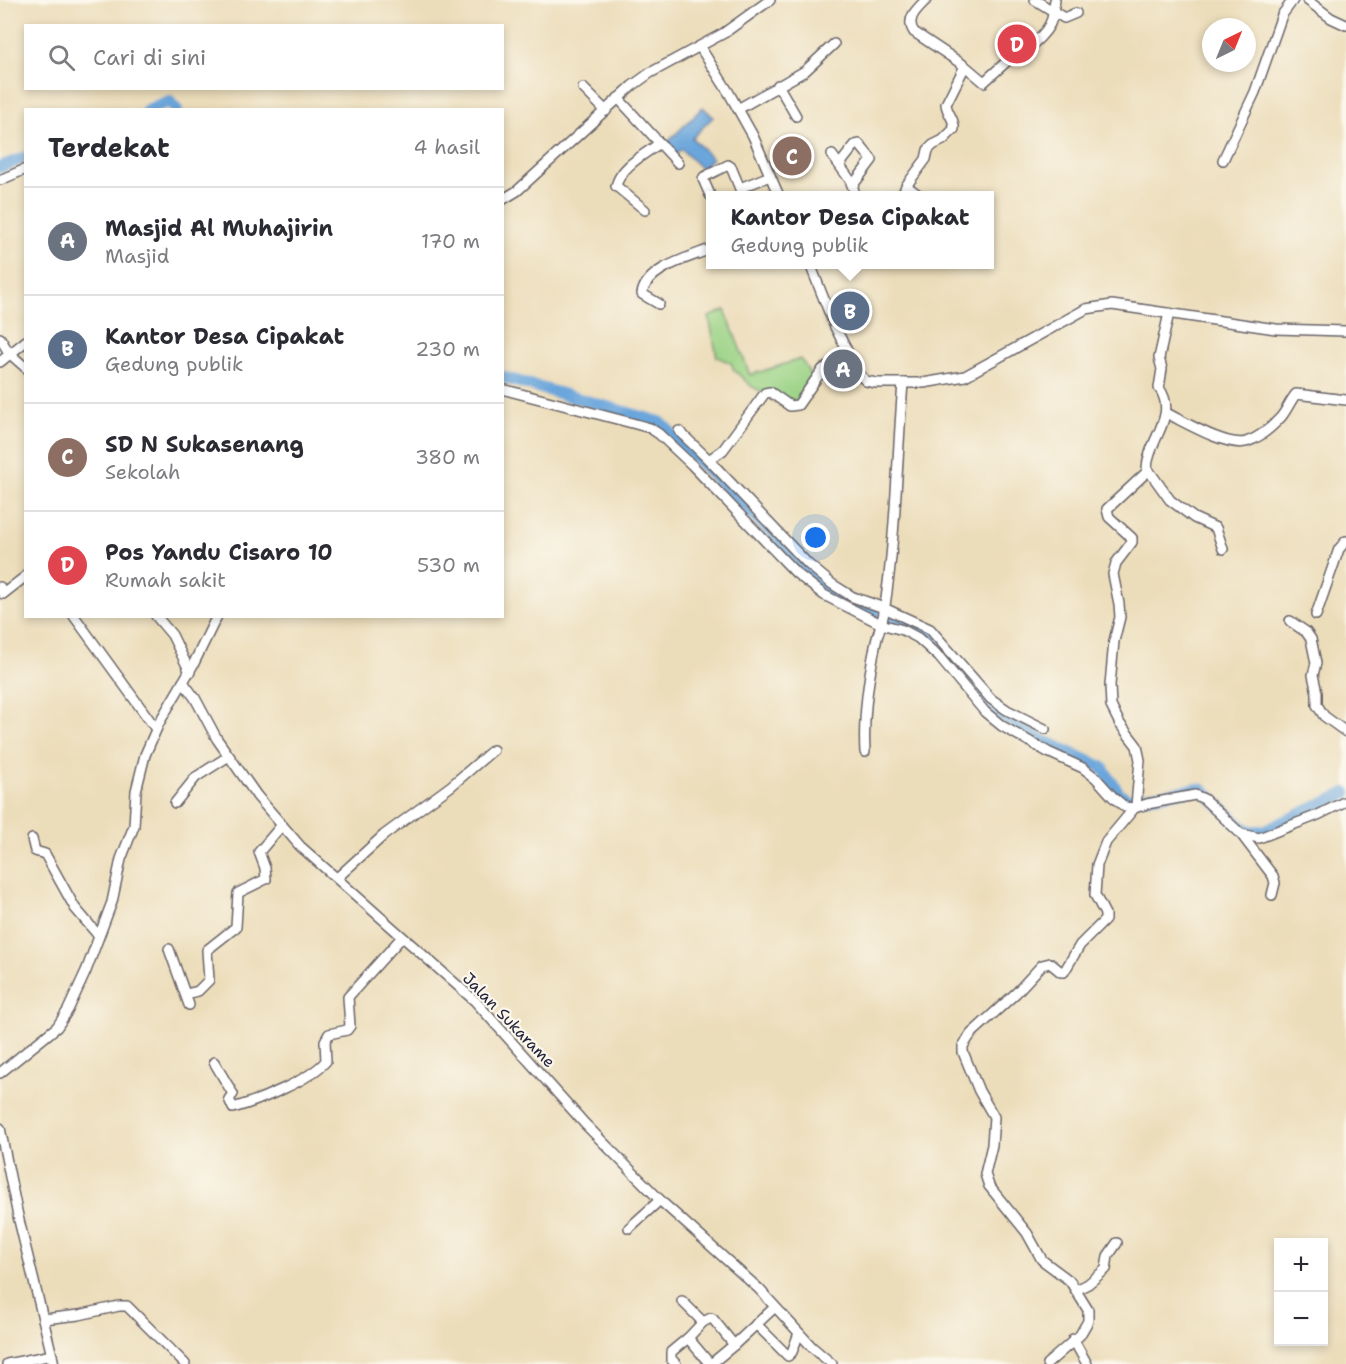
<!DOCTYPE html>
<html lang="id">
<head>
<meta charset="utf-8">
<style>
	body { margin:0; font-family:"Shantell Sans",sans-serif; background:#f7f7f7; color:#2b2b33 }
	.controls { position:absolute; right:18px; bottom:18px; display:grid; overflow:hidden; border-radius:0px; box-shadow:0 3px 9px #0003 }
	.controls button { width:54px; height:54px; display:grid; place-items:center; padding:0; border:0; border-bottom:2px solid #e1e1e2; background:#fff; color:#2b2b33; font:30px sans-serif }
	.compass { position:absolute; left:1202px; top:18px; width:54px; height:54px; border-radius:50%; background:#fff; box-shadow:0 3px 9px #0003; rotate:43deg }
	.you { position:absolute; left:816px; top:538px; width:21px; height:21px; margin:-15px; border:4px solid #fff; border-radius:50%; background:#1a73e8; box-shadow:0 0 0 9px #1a73e833 }
	.badge { display:grid; place-items:center; width:39px; height:39px; border-radius:50%; background:#d93025; color:#fff; font-size:20px; font-weight:700 }
	.pin { position:absolute; translate:-50% -50%; border:3px solid #fff; box-shadow:0 2px 6px #0006 }
	.popup { position:absolute; left:706px; top:191px; width:288px; height:78px; box-sizing:border-box; display:grid; place-content:center; border-radius:0px; background:#fff; filter:drop-shadow(0 2px 4px #0005); font-size:20px; white-space:nowrap; color:#7c7c81 }
	.popup b { font-size:22px; color:#2b2b33 }
	.popup::after { content:''; position:absolute; left:50%; top:100%; margin-left:-12px; border:12px solid transparent; border-top-color:#fff }
	.list { margin:0; padding:0; list-style:none }
	h2 { display:flex; justify-content:space-between; align-items:center; height:78px; margin:0; padding:0 24px; font-size:26px }
	h2 small { font-size:20px; font-weight:400; color:#7c7c81 }
	.list li { display:grid; grid-template-columns:39px 1fr auto; gap:18px; align-items:center; box-sizing:border-box; height:108px; padding:0 24px; border-top:2px solid #e1e1e2 }
	.list b { display:block; font-size:22px; white-space:nowrap }
	.list p { margin:0; font-size:20px; white-space:nowrap; color:#7c7c81 }
	.list em { font-size:20px; font-style:normal; color:#7c7c81 }
	.icon { flex:none; width:33px; height:33px; fill:none; stroke:currentColor; stroke-width:2; stroke-linecap:round; stroke-linejoin:round }
	.map { position:relative; flex:none; width:1346px; height:1364px; overflow:hidden }
	.search { position:absolute; background:#fff; box-shadow:0 3px 9px #0003; left:24px; top:24px; width:480px; height:66px; display:flex; align-items:center; gap:15px; box-sizing:border-box; padding:0 21px; border-radius:0px; color:#7c7c81; font-size:22px }
	.panel { position:absolute; background:#fff; box-shadow:0 3px 9px #0003; left:24px; top:108px; width:480px; height:510px; border-radius:0px }
	.map>svg:first-child { display:block }
</style>
</head>
<body>
<div class="map">
<svg width="1346" height="1364" viewBox="0 0 1346 1364">
	<rect width="100%" height="100%" fill="#fbf7ec"/>
	<filter id="ink" filterUnits="userSpaceOnUse"><feTurbulence type="fractalNoise" baseFrequency=".0167" numOctaves="2"/><feDisplacementMap in="SourceGraphic" scale="12" xChannelSelector="R" yChannelSelector="G"/><feConvolveMatrix kernelMatrix="1 2 1 2 8 2 1 2 1" color-interpolation-filters="sRGB"/></filter>
	<filter id="wash" filterUnits="userSpaceOnUse"><feTurbulence type="fractalNoise" baseFrequency=".008" numOctaves="4" result="noise"/><feDisplacementMap in="SourceGraphic" scale="24" xChannelSelector="R" yChannelSelector="G"/><feGaussianBlur stdDeviation="1.35" result="paint"/><feColorMatrix in="noise" values="0 0 0 0 0 0 0 0 0 0 0 0 0 0 0 0 0 1.4 0 .05"/><feComposite in="paint" operator="in"/></filter>
	<g filter="url(#wash)">
		<rect width="100%" height="100%" fill="#ecddba"/>
		<path fill="#9cd386" stroke="#5f7a60" stroke-width="1.5" d="M725,310l25,65 51,-16 10,17 -18,30 -24,-13 -9,-2 -9,-5 -17,-16 -3,-7 -14,-6 -8,-40z"/>
		<path fill="#6ba6db" stroke="#46648b" stroke-width="1.5" d="M703,107l10,10 -21,21 20,20 -10,11 -21,-20 -6,6 -10,-10z"/>
		<g fill="none" stroke-linecap="round" stroke-linejoin="round">
			<g stroke="#6ba6db" stroke-width="12">
				<path d="M147,110l22,-9 8,9"/>
				<path d="M0,167l26,-10"/>
				<path d="M502,377l158,45 170,170 98,43 11,11 47,60 11,9 45,25 60,27 17,26 9,7 68,-11 7,1 38,36 9,5h14l82,-38"/>
			</g>
		</g>
	</g>
	<g filter="url(#ink)">
		<g fill="none" stroke-linecap="round" stroke-linejoin="round">
			<g stroke="#696367" stroke-width="12">
				<g id="minor">
					<path d="M926,0c-9,9 -21,19 -12,32l51,34 19,16 31,-28c15,-4 39,-26 38,-43"/>
					<path d="M1035,0l18,11 2,-11"/>
					<path d="M1307,0l24,18 15,7"/>
					<path d="M1053,11l11,7 12,-5"/>
					<path d="M700,47l29,46 24,43 26,60"/>
					<path d="M778,85l18,31"/>
					<path d="M583,88l23,23"/>
					<path d="M618,98l60,65"/>
					<path d="M738,109l67,-38 29,-27"/>
					<path d="M832,155l18,25 6,16"/>
					<path d="M1223,160l32,-68 27,-77 11,-15"/>
					<path d="M840,164l15,-19 4,-1 13,16 -19,25"/>
					<path d="M0,180l26,-11"/>
					<path d="M906,186l14,10"/>
					<path d="M740,188l30,-12"/>
					<path d="M710,195l-7,-16 1,-2 24,-12 3,2 12,29"/>
					<path d="M902,196l4,-10 20,-27 2,-9 5,-5 10,-5 11,-11c1,-10 -7,-15 -8,-25l19,-38"/>
					<path d="M502,200l15,-9 115,-105 18,-13 74,-40 46,-33"/>
					<path d="M645,210l-29,-24c5,-20 28,-31 44,-43"/>
					<path d="M810,264l25,63 24,47 7,7 10,2h47l42,-7 121,-67 26,-4 164,24 70,2"/>
					<path d="M659,304l-17,-10c4,-26 47,-36 68,-45"/>
					<path d="M1169,313l-10,45 3,11 -3,19c20,27 -11,52 -12,80l23,32 24,18 22,10 7,21"/>
					<path d="M0,338l9,15 17,15"/>
					<path d="M0,362l26,-21"/>
					<path d="M502,389l130,34 18,5 9,6 33,31 104,108 28,22 57,29 22,6 15,8 21,19 46,55 17,14 46,26 35,16 13,10 17,19 12,10 9,1 13,-4 48,-9 9,4 37,35 18,4 59,-23 28,-14"/>
					<path d="M1166,413c19,9 60,34 80,29 13,-4 26,-15 35,-25 6,-7 9,-16 15,-23l50,6"/>
					<path d="M679,431l30,29 99,104 24,20 21,13 31,11 46,21 61,70 16,11 38,19"/>
					<path d="M709,460l14,-10 42,-57 5,-1 20,14 8,-1 25,-36 26,-12"/>
					<path d="M0,587l3,7 23,-18"/>
					<path d="M1316,615l23,-66 7,-8"/>
					<path d="M74,616l82,113"/>
					<path d="M156,616l16,19 18,37"/>
					<path d="M1290,621l16,11 5,7 5,24 -3,12 4,18v12l7,11 22,16"/>
					<path d="M183,682l12,16 22,41 40,57 43,50 175,155 110,123 78,79 96,86 53,58 20,17"/>
					<path d="M865,752c-2,-35 3,-71 10,-105 2,-12 7,-23 9,-35 12,-76 13,-153 19,-229"/>
					<path d="M175,803l21,-26 33,-21"/>
					<path d="M1241,834l32,42 2,7 -3,12"/>
					<path d="M32,839l3,12 10,3 30,54 23,27"/>
					<path d="M337,878l47,-43 67,-49 42,-36"/>
					<path d="M169,949l20,56"/>
					<path d="M186,994l12,-3 11,-11 -2,-30 29,-23 2,-34 28,-14 -1,-11 -6,-16 23,-27"/>
					<path d="M214,1062l19,32 -4,5 4,9c25,-7 77,-28 93,-47l-1,-20 4,-7 18,-4 3,-4 -2,-29 54,-60"/>
					<path d="M0,1073l57,-46 11,-17 18,-39 26,-69 9,-43 13,-33 2,-35 9,-36 14,-32 34,-58 24,-49"/>
					<path d="M0,1128l18,88 36,148"/>
					<path d="M629,1228l31,-28"/>
					<path d="M1076,1290l12,-6 18,-15 2,-13 9,-13"/>
					<path d="M682,1301l21,21"/>
					<path d="M44,1319l35,-4 40,-9h8l58,58"/>
					<path d="M756,1324l32,32 4,-4 7,-19"/>
					<path d="M1073,1339l14,25"/>
					<path d="M7,1364l45,-9"/>
					<path d="M676,1364l-5,-5v-7l17,-14"/>
					<path d="M710,1364l-22,-26 15,-16 8,-4 2,1 21,26"/>
					<path d="M711,1364l23,-19 41,-38"/>
					<path d="M1047,1364l33,-29 8,-14v-11l-18,-29 -28,-21 -15,-27 -38,-47 -4,-12 7,-29 2,-28 -15,-26 -16,-39v-6l8,-12 45,-41 26,-28 8,-2 11,9h3l16,-27 25,-25v-6l-10,-19 2,-30 9,-23 30,-36 4,-46 -3,-14 -17,-22 -9,-18 -1,-21 4,-44 6,-24 -1,-13 -6,-30 3,-11 16,-21v-4l-23,-21 -2,-8 41,-38"/>
				</g>
			</g>
			<use href="#minor" stroke="#fff" stroke-width="9"/>
		</g>
	</g>
	<g text-anchor="middle" dominant-baseline="central" stroke-width="4.5" stroke-linejoin="round" paint-order="stroke">
		<g font-size="16" fill="#22223b" stroke="#fbf7ec">
			<text transform="translate(509 1020) rotate(46)">Jalan Sukarame</text>
		</g>
	</g>
</svg>
<div class="controls">
<button>+</button>
<button>−</button>
</div>
<svg class="compass" viewBox="-18 -18 36 36"><path d="M0-13l5 13h-10z" fill="#e53935"/><path d="M0 13l5-13h-10z" fill="#7c7c81"/></svg>
<div class="you"></div>
<div class="pin badge" style="left:843px;top:369px;background:#6b7280">A</div>
<div class="pin badge" style="left:850px;top:311px;background:#5c6f8a">B</div>
<div class="popup"><b>Kantor Desa Cipakat</b>Gedung publik</div>
<div class="pin badge" style="left:792px;top:156px;background:#8d6e63">C</div>
<div class="pin badge" style="left:1017px;top:44px;background:#e0444e">D</div>
<div class="search"><svg class="icon" aria-label="search" viewBox="0 0 24 24"><circle cx="10" cy="10" r="6"/><path d="M15 15l6 6"/></svg>Cari di sini</div>
<section class="panel">
<h2>Terdekat<small>4 hasil</small></h2>
<ul class="list">
<li><span class="badge" style="background:#6b7280">A</span><div><b>Masjid Al Muhajirin</b><p>Masjid</p></div><em>170 m</em></li>
<li><span class="badge" style="background:#5c6f8a">B</span><div><b>Kantor Desa Cipakat</b><p>Gedung publik</p></div><em>230 m</em></li>
<li><span class="badge" style="background:#8d6e63">C</span><div><b>SD N Sukasenang</b><p>Sekolah</p></div><em>380 m</em></li>
<li><span class="badge" style="background:#e0444e">D</span><div><b>Pos Yandu Cisaro 10</b><p>Rumah sakit</p></div><em>530 m</em></li>
</ul>
</section>
</div>
</body>
</html>
